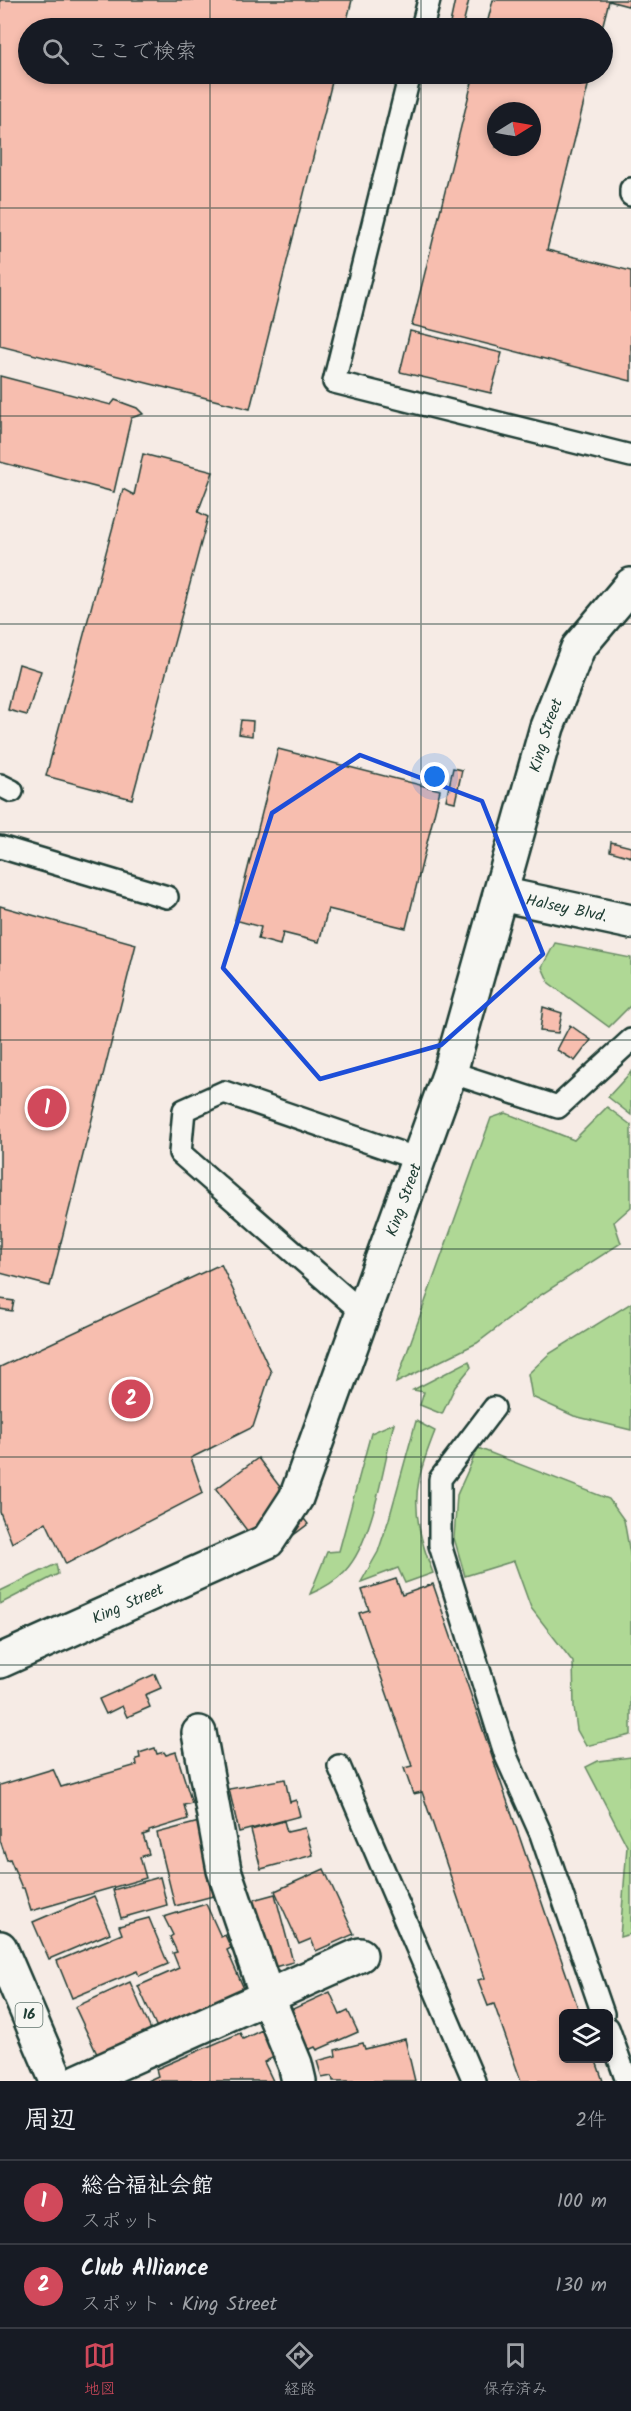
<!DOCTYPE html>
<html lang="ja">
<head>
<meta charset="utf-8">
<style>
	body { margin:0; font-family:Kalam,"Klee One",sans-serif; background:#242831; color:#f1f3f6 }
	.controls { position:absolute; right:18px; bottom:18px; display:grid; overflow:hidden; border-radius:9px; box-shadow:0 3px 9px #0003 }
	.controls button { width:54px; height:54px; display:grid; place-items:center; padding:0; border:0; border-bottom:2px solid #363941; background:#171b24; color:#f1f3f6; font:30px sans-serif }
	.compass { position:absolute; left:487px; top:102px; width:54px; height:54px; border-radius:50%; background:#171b24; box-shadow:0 3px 9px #0003; rotate:79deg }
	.you { position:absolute; left:435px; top:777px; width:21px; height:21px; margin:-15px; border:4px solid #fff; border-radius:50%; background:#1a73e8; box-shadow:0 0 0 9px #1a73e833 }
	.badge { display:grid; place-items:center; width:39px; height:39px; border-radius:50%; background:#d1495b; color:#fff; font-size:20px; font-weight:700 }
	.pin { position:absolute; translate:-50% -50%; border:3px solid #fff; box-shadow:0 2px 6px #0006 }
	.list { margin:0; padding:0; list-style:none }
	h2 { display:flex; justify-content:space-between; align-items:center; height:78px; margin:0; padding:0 24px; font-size:26px }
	h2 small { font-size:20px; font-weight:400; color:#9ea1a6 }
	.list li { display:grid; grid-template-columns:39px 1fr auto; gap:18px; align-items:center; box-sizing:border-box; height:84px; padding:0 24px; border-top:2px solid #363941 }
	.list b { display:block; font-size:22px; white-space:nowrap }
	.list p { margin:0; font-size:20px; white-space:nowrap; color:#9ea1a6 }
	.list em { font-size:20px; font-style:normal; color:#9ea1a6 }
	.icon { flex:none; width:33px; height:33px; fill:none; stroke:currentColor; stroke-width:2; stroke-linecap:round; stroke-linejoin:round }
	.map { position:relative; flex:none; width:631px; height:2081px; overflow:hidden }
	.search { position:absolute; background:#171b24; box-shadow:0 3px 9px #0003; left:18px; right:18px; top:18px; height:66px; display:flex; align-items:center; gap:15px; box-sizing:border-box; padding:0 21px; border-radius:33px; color:#9ea1a6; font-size:22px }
	.sheet { height:246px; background:#171b24 }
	nav { display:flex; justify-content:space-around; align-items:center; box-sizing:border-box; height:84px; border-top:2px solid #363941; background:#171b24; font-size:16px; color:#9ea1a6 }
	nav a { display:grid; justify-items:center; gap:3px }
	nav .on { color:#d1495b }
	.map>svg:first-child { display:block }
</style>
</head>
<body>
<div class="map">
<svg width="631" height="2081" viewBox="0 0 631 2081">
	<rect width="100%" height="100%" fill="#f6ebe5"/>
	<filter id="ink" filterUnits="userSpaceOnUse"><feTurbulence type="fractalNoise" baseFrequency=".0167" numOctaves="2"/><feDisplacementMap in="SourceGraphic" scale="12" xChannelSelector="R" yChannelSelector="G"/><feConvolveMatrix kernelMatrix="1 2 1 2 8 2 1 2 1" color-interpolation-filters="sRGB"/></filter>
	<g filter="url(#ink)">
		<g fill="#afd895" stroke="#678a64" stroke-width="1.5">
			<path d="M555,943l76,15v47l-22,22 -60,-44 -7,-16z"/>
			<path d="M631,1072v43l-23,-18z"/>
			<path d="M607,1107l24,18v82l-17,15 7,21 -82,53 -62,47 -81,40 95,-265 15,-5 68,27z"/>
			<path d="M631,1303v127l-57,-14 -42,-19 -4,-23 21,-20z"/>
			<path d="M469,1361l2,6 -16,20 -13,27 -22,-9 4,-13 -11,-2z"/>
			<path d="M416,1421l19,10c-6,16 -13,33 -16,49 -7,32 3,65 14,93l-28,10 -7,-15 -37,14 17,-30 11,-33z"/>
			<path d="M394,1423c-10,40 -21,119 -49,148 -10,11 -21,17 -35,23l17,-42 12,-1 32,-118z"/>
			<path d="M478,1448l131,51 15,21 7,39v176l-45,11 -9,-16 -3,-23 -1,-45 -42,-54 -17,-47 -49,15 -11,-38 3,-43z"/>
			<path d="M56,1564l2,10 -58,30v-13z"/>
			<path d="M631,1757v177l-11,3 7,-91 -41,-79 12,-6z"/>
		</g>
		<g fill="#f7beaf" stroke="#1f3d34" stroke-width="1.5" fill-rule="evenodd">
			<path d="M0,0h352l-7,28h-317v46h306l-84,335 -250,-63z"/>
			<path d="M455,0h14l-7,28h-13z"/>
			<path d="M493,0h137l-2,6 -19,-5 -7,27h-116z"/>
			<path d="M474,74h117l-44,176 84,21v110l-219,-56zM496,111h36v36h-36z"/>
			<path d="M410,331l92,22 -11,40 -91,-21z"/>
			<path d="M0,376l111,29 4,-5 22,8 6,6 -12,4 -17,74 -114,-30z"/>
			<path d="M143,454l70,18 -15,40 10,5 -76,282 -86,-23 77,-287 11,6z"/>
			<path d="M19,664l22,7 -14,44 -19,-5z"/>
			<path d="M241,720l12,1 -1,15 -13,-2z"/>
			<path d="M278,749l162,41 -34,138 -78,-19 -9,33 -36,-9 -3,12 -22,-6 3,-12 -26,-7z"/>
			<path d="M453,768l9,2 -7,32 -9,-2z"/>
			<path d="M611,842l20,5v10l-21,-6z"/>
			<path d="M0,906l136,38 -86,342 -50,-13z"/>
			<path d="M543,1007l19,6 -4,20 -18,-2z"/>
			<path d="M570,1025l21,15 -16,21 -18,-11z"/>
			<path d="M221,1264l50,108 -18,55 -62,31 12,35 -137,71 -20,-42 -34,21 -12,-31v-145z"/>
			<path d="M0,1299l14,2 -2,10 -12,-2z"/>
			<path d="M258,1458l50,66 -42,32 -50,-67z"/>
			<path d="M396,1579l6,16 31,-11 147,430h-16v44h31l8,23h-82l-27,-77 -6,2 -10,-26 7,-2 -63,-186 -9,2 -9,-26 8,-2 -53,-153 10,-3 -7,-20z"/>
			<path d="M155,1674l6,14 -16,7 5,12 -23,10 -5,-11 -16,8 -7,-15z"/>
			<path d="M155,1748l2,6 7,-2 2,3 10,-3 16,51 -8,2 4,14 -39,12v2l-6,2 6,19 -9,3 6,21 -115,33 -7,-23h-2l-12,-29 -3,1 -7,-20v-55l53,-16 8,18 76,-22 -1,-6 4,-1 -1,-5z"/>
			<path d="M285,1779l5,23 6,-2 4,16 -61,16 -10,-43z"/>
			<path d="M284,1821l3,11 18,-4 8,27 -52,14 -10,-39z"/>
			<path d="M199,1822l18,73 -42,11 -18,-73z"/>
			<path d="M324,1869l30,65 -38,17 -5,-12 -12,5 -24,-53z"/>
			<path d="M160,1877l7,28 -46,13 -8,-28z"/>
			<path d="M275,1894l18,68 -26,7 -18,-68z"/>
			<path d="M94,1896l16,37 -61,26 -16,-37z"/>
			<path d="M206,1904l15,33 4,-2 6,13 -4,2 18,41 -87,39 -20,-44 41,-18 -6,-15 4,-1 -7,-15 3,-2 -9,-18z"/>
			<path d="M149,1918l19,46 -29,12 -2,-5 -65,27 -15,-37 65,-27 -3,-8z"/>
			<path d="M130,1982l21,48 -54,24 -22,-47z"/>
			<path d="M330,1992l10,23 8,-4 10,21 -41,18 -2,-3 -11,5 -18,-40z"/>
			<path d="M262,2030l12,27 -10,5 9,19h-126l11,-5 -2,-7 84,-36 3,6z"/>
			<path d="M405,2039l10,42h-82l-1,-5 -10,2 -5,-17 19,-5 -1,-6 28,-7 2,6z"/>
		</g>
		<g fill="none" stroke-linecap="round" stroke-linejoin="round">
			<g stroke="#1f3d34" stroke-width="26">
				<g id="lane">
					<path d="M422,28l7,-28"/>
					<path d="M410,74l-76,308 297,74"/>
					<path d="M631,189v6"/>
					<path d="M0,785l12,6"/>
					<path d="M0,847l167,50"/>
					<path d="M450,1072l108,35 73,-67"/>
					<path d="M363,1313l-183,-160 4,-43 40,-18 194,67"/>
					<path d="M494,1408l-54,71v66l66,211 35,78 62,180"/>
					<path d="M339,1766l135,315"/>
					<path d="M608,2028l19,53"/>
				</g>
			</g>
			<g stroke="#1f3d34" stroke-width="38">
				<g id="street">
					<path id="s1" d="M500,894l131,28"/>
					<path id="s2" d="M0,1661l268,-120 28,-43 154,-426 97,-345 31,-79 53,-63"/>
					<path d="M199,1733l25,137 43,126 28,68 4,17"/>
					<path d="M79,2081l281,-126"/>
				</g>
			</g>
			<g stroke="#1f3d34" stroke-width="38">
				<path id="highway" d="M0,1948l57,133"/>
			</g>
			<use href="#lane" stroke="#f6f6f2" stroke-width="21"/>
			<use href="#street" stroke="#f6f6f2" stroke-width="33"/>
			<use href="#highway" stroke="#f6f6f2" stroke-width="33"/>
		</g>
	</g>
	<path fill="none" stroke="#1d4ed8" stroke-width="4.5" stroke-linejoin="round" d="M360,755l122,46 61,153 -102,91 -121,34 -97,-111 49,-155z"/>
	<path fill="none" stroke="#1f3d34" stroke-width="1.5" stroke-opacity="0.55" d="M210,0v28M421,0v28M210,74v2007M421,74v2007M0,208h631M0,416h631M0,624h631M0,832h631M0,1040h631M0,1249h631M0,1457h631M0,1665h631M0,1873h631"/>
	<g text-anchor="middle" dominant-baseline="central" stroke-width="6" stroke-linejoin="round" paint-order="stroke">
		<rect fill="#f6f6f2" stroke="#60746d" stroke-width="1.5" x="15.5" y="2003" width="27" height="24" rx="4.5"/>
		<g font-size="15" font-weight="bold" fill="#1f3d34">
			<text x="29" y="2015">16</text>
		</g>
		<g font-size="16" fill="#1f3d34" stroke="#f6f6f2">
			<text stroke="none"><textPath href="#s2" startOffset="1148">King Street</textPath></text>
			<text stroke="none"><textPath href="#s1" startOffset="68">Halsey Blvd.</textPath></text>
			<text stroke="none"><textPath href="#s2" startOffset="662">King Street</textPath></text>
			<text stroke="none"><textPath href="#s2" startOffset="140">King Street</textPath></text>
		</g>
	</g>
</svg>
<div class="controls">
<button><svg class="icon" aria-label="layers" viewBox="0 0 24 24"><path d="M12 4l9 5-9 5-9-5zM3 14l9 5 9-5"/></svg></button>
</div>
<svg class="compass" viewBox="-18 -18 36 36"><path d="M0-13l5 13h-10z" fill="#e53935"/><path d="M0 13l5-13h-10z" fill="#9ea1a6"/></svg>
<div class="you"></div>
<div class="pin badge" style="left:47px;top:1108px">1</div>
<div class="pin badge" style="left:131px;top:1399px">2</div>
<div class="search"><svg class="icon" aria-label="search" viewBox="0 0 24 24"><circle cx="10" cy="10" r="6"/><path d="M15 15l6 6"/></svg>ここで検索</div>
</div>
<section class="sheet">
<h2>周辺<small>2件</small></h2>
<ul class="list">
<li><span class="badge">1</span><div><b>総合福祉会館</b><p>スポット</p></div><em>100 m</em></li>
<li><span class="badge">2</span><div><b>Club Alliance</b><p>スポット · King Street</p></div><em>130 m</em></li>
</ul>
</section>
<nav>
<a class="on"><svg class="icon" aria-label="map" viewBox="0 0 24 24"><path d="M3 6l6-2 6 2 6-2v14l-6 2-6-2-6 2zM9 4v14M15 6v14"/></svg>地図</a>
<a><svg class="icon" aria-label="directions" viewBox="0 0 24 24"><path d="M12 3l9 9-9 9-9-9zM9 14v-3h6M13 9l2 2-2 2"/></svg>経路</a>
<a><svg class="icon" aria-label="saved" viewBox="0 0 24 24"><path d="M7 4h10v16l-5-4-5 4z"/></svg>保存済み</a>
</nav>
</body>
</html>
